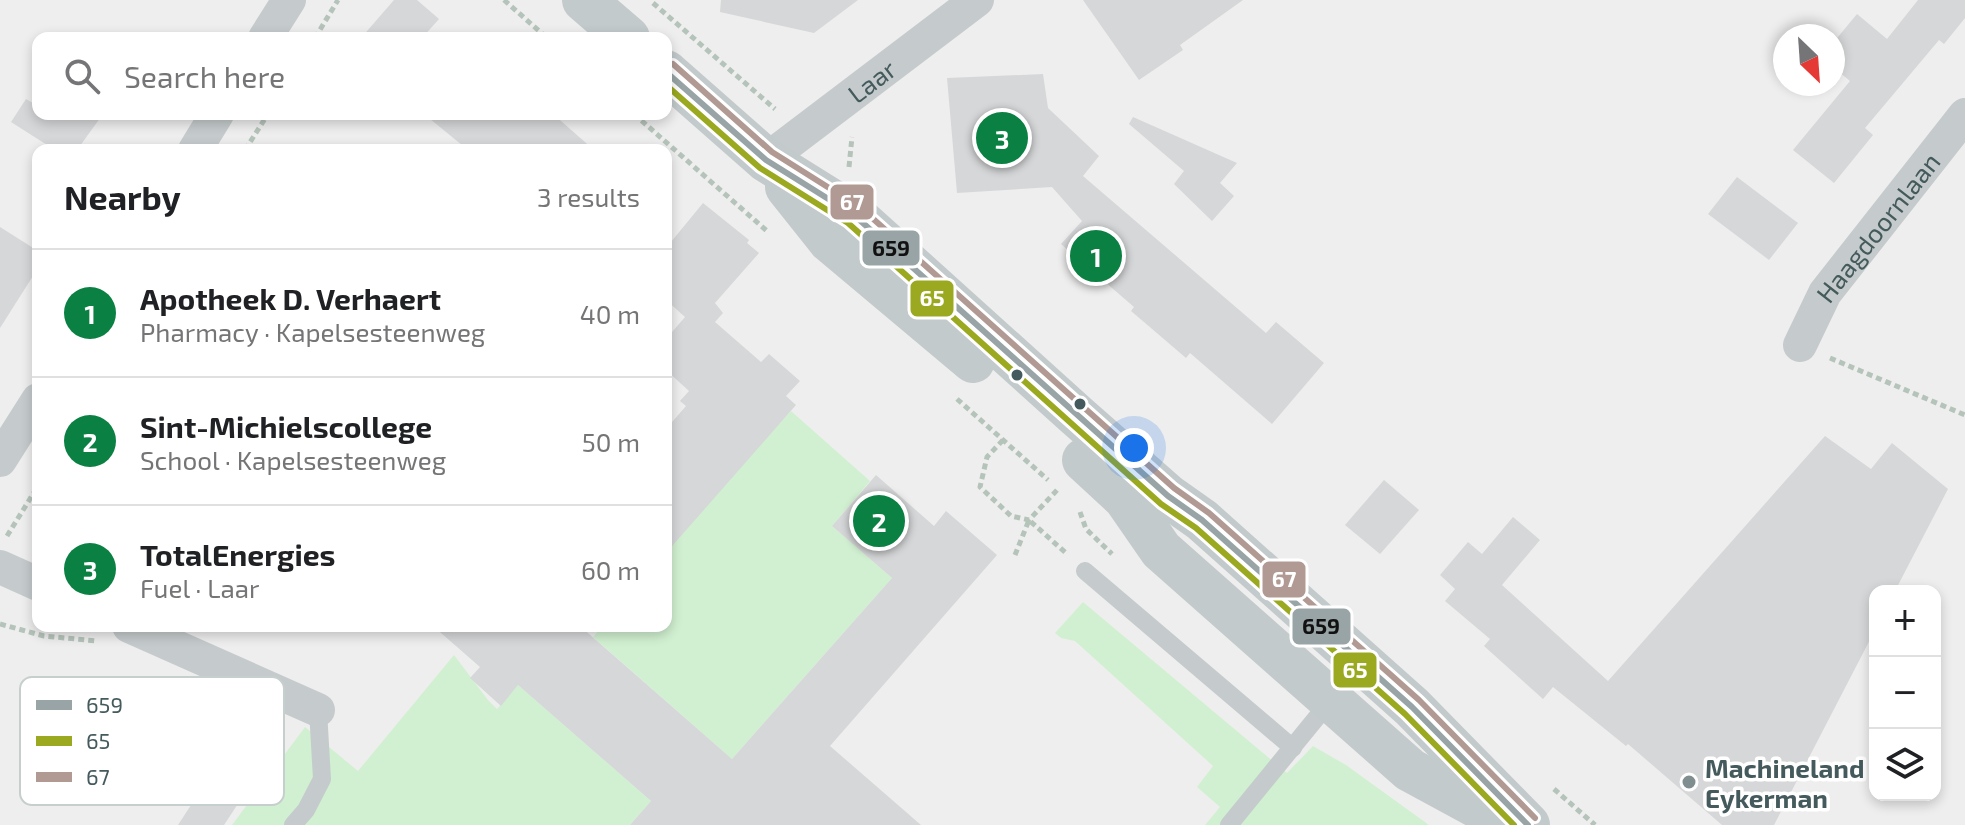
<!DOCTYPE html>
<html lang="en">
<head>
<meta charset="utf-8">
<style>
	body { margin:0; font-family:"Exo 2",sans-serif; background:#f2f2f2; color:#202124 }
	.controls { position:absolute; right:24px; bottom:24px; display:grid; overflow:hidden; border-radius:16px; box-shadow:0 4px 12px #0003 }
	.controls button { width:72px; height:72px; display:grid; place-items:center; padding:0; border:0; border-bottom:2px solid #e0e0e0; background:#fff; color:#202124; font:40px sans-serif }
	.compass { position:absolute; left:1773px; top:24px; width:72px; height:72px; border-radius:50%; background:#fff; box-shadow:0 4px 12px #0003; rotate:155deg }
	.you { position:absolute; left:1134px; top:448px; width:28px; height:28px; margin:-20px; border:6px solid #fff; border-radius:50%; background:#1a73e8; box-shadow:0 0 0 12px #1a73e833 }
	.badge { display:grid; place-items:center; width:52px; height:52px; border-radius:50%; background:#0b8043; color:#fff; font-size:26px; font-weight:700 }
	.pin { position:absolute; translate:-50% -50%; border:4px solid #fff; box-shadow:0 2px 8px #0006 }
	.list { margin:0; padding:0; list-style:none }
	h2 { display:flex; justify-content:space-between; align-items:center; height:104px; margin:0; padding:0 32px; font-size:34px }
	h2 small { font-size:26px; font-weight:400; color:#757577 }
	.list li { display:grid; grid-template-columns:52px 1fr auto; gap:24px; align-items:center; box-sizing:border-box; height:128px; padding:0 32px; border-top:2px solid #e0e0e0 }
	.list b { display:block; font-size:30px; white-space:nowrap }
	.list p { margin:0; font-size:26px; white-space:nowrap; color:#757577 }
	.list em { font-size:26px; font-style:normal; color:#757577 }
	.icon { flex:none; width:44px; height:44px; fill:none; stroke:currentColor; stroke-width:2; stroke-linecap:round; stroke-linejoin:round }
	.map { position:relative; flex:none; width:1965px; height:825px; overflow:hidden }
	.search { position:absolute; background:#fff; box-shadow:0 4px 12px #0003; left:32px; top:32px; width:640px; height:88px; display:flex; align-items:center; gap:20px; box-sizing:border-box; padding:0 28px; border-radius:16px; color:#757577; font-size:30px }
	.panel { position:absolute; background:#fff; box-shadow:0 4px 12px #0003; left:32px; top:144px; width:640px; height:488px; border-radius:16px }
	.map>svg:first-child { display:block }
</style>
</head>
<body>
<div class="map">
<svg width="1965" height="825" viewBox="0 0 1965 825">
	<rect width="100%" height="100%" fill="#efeeee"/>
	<g fill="#d1f0d1">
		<path d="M791,411l79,70 -38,45 60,52 -160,181 -139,-122 8,-9 -2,-2h67v-110l114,-93z"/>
		<path d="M1083,602l204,171 26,-27 33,19 83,60h-224l15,-18 -23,-20 16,-21 -138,-125 -14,-3 -6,-5z"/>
		<path d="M454,655l34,45 9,9 21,-24 133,116 -21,24h-398l73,-98 53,44z"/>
	</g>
	<g fill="#d6d7d8">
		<path d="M394,0h23l22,19 -17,19h-61z"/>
		<path d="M721,0h137l-44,33 -94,-21z"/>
		<path d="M1083,0h160l-63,45 3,5 -44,30z"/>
		<path d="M1918,0h47v18l-21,26 -5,-4 -74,88 8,7 -39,48 -41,-33 57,-69 -17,-14v-24l24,-29 30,25z"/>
		<path d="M1043,74l5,34 51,48 -16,20 183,157 10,-11 48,41 -52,61 -82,-71 -4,5 -28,-24 -27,-23 3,-4 -73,-63 21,-23 -30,-34 -95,6 -10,-115z"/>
		<path d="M26,99l12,7v8h65l-26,36h-22l-44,-28z"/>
		<path d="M424,114h129l41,36h-126z"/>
		<path d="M1133,117l104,46 -17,20 14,13 -22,25 -38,-37 10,-13 -55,-47z"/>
		<path d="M1737,177l61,46 -29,37 -61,-46z"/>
		<path d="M703,203l46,37 -2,3 12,10 -44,50 8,10 -8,9 46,40 8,-8 31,27 -14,15 10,9 -130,148v-124l20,-23 -6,-5 9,-10 -23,-21v-31l19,-22 -19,-17v-52z"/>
		<path d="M0,227l38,24v17l-38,60z"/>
		<path d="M1825,436l46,33 21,-26 56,46 -53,102h-20v39l-101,195h-52l-94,-81 -2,2 -73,-59 -10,12 -59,-53 6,-7 -45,-38 10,-12 -15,-14 28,-33 14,12 31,-37 27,23 -38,45 106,96z"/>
		<path d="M876,475l58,51 12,-15 51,44 -167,191 91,79h-291l21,-24 -133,-116 -17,21 -31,-28 10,-11 -47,-41h147l152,133 160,-181 -60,-52z"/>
		<path d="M1384,480l35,30 -39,44 -35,-29z"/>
		<path d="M178,743l42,27 5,-8 28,19 -29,44h-46l15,-23 -38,-25z"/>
	</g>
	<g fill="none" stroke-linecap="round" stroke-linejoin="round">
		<g stroke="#b5c4ba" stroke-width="5" stroke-dasharray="6 4" stroke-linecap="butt">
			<path d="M504,0l43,38"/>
			<path d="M653,3l122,106"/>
			<path d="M315,38l23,-38"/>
			<path d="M634,114l133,117"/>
			<path d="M245,150l23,-36"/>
			<path d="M849,167l3,-30"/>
			<path d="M1830,358l135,57"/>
			<path d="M957,399l91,81"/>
			<path d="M1003,440l-16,17 -7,30 31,29 18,4 29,-31"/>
			<path d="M1080,512l6,17 26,25"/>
			<path d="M7,536l31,-50"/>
			<path d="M1015,555l14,-35 38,34"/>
			<path d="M0,624l44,12 53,5"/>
			<path d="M1554,789l41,36"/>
		</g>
		<g stroke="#c5cbcc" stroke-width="18">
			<path d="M1085,571l208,177"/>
			<path d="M293,825l13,-15 16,-31 -4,-69"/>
			<path d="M1229,825l102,-125 34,-34"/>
		</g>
		<g stroke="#c5cbcc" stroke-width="34">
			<path d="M265,38l24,-38"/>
			<path d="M195,150l22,-36"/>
			<path id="s1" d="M766,160l211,-160"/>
			<path id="s2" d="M1800,345l25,-52 140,-178"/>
			<path d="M0,460l38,-60"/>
			<path d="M0,567l38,17"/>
			<path d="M129,626l189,84"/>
		</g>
		<g stroke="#c3cacb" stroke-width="44">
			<path d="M584,0l44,38"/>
			<path d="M666,72l100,88 88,55 222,200 92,81 34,24 210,187 116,118"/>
			<path d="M787,187l43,54 143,120"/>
			<path d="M1084,460l41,38 36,52 249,220 98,53"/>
		</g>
		<g stroke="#fff" stroke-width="12">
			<path id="bus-1" d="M666,72l100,88 88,55 314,281 34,24 210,187 116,118"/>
		</g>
		<g stroke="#fff" stroke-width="12">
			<path id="bus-2" d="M666,85l94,83 88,55 313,281 35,24 209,186 109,111"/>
		</g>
		<g stroke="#fff" stroke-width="12">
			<path id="bus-3" d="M673,64l99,88 89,56 313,280 35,25 210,187 116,118"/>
		</g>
		<use href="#bus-1" stroke="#98a4a5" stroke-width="6"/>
		<use href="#bus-2" stroke="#9aa920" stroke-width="6"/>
		<use href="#bus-3" stroke="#b19a93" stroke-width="6"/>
	</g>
	<g fill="#445a5c" stroke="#fff" stroke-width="3">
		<circle cx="1017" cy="375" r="7"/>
		<circle cx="1080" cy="404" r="7"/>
	</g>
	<circle fill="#808e8f" stroke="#fff" stroke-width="3" cx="1689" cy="782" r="8"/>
	<g text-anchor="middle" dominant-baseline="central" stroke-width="7" stroke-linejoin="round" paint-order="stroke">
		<g font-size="26" fill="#445a5c" stroke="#fff">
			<text stroke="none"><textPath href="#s1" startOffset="132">Laar</textPath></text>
			<text stroke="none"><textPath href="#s2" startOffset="142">Haagdoornlaan</textPath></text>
		</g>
		<g font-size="26" font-weight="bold" fill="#445a5c" stroke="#fff" text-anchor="start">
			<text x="1705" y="767">Machineland<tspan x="1705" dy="30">Eykerman</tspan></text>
		</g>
	</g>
	<rect x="20" y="677" width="264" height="128" rx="12" fill="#fff" stroke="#c7cece" stroke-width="2"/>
	<rect x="36" y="700" width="36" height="10" fill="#98a4a5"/>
	<rect x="36" y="736" width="36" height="10" fill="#9aa920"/>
	<rect x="36" y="772" width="36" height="10" fill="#b19a93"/>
	<g font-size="22" fill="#445a5c">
		<text x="86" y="713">659</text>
		<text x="86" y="749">65</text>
		<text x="86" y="785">67</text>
	</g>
	<g stroke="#fff" stroke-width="3">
		<rect x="829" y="183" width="46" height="38" rx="8" fill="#b19a93"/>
		<rect x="861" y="229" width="60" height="38" rx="8" fill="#98a4a5"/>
		<rect x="909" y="279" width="46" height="39" rx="8" fill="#9aa920"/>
		<rect x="1261" y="560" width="46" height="39" rx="8" fill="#b19a93"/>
		<rect x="1291" y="607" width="61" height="39" rx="8" fill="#98a4a5"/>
		<rect x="1332" y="651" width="46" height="38" rx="8" fill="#9aa920"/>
	</g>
	<g font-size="22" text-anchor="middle" font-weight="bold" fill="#fff">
		<text x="852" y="210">67</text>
		<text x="932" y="306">65</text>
		<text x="1284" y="587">67</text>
		<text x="1355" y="678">65</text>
	</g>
	<g font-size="22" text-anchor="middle" font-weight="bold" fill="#111">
		<text x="891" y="256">659</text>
		<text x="1321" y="634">659</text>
	</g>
</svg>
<div class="controls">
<button>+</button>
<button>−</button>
<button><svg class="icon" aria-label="layers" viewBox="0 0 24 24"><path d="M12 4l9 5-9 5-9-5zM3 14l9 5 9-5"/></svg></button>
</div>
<svg class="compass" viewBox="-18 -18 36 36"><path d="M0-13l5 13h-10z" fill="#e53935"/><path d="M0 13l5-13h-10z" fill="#757577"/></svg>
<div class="you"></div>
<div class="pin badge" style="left:1096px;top:256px">1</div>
<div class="pin badge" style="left:879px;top:521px">2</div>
<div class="pin badge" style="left:1002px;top:138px">3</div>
<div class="search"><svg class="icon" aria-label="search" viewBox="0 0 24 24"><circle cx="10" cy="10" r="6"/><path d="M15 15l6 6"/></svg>Search here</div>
<section class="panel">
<h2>Nearby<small>3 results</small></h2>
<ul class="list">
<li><span class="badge">1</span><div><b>Apotheek D. Verhaert</b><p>Pharmacy · Kapelsesteenweg</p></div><em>40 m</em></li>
<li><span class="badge">2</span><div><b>Sint-Michielscollege</b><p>School · Kapelsesteenweg</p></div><em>50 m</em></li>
<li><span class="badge">3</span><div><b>TotalEnergies</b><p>Fuel · Laar</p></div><em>60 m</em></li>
</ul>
</section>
</div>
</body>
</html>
